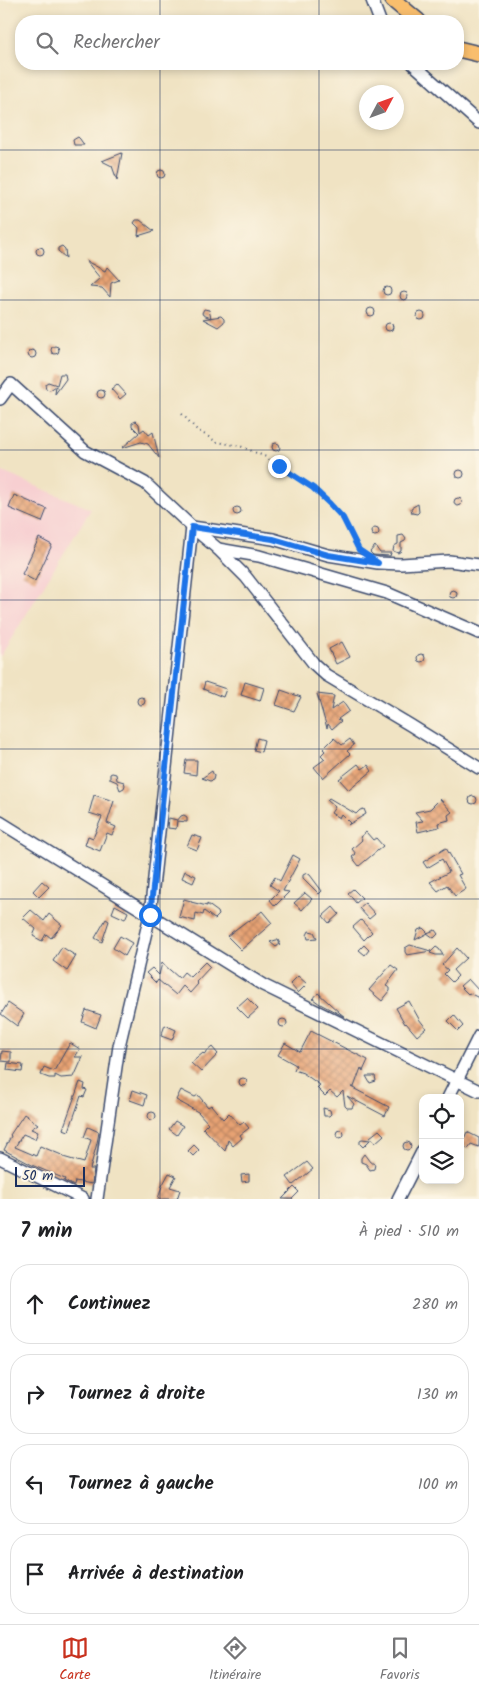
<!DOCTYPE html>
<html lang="fr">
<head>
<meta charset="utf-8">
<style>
	body { margin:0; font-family:Kalam,sans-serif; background:#f6f6f6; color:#202124 }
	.controls { position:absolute; right:15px; bottom:15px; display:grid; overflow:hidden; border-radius:10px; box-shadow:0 2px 8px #0003 }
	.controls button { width:45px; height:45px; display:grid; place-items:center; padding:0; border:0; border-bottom:1px solid #e0e0e0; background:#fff; color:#202124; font:25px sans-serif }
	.compass { position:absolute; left:359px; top:85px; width:45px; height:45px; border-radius:50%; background:#fff; box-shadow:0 2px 8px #0003; rotate:49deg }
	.scale { position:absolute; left:15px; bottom:12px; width:70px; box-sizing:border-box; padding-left:5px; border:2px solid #1b2f5e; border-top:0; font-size:14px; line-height:18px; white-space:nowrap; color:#1b2f5e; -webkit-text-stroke:4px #fcf5e5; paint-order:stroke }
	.stop { position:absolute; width:15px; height:15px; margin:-11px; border:4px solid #1a73e8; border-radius:50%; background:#fff }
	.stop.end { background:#1a73e8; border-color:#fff; box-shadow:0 1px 5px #0008 }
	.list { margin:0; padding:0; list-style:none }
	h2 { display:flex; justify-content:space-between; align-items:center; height:65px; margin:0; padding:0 20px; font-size:21px }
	h2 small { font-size:16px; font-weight:400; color:#757577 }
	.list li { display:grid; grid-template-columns:32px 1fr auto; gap:15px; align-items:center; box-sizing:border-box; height:80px; margin:0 10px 10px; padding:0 10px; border:1px solid #e0e0e0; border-radius:20px }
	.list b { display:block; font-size:19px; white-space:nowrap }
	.list em { font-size:16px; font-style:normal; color:#757577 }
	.icon { flex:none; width:28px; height:28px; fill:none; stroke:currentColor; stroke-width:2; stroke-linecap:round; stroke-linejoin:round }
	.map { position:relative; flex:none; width:479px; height:1199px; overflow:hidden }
	.search { position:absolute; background:#fff; box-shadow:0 2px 8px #0003; left:15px; right:15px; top:15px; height:55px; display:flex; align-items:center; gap:12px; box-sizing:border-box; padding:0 18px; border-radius:20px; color:#757577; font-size:19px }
	.sheet { height:425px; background:#fff }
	nav { display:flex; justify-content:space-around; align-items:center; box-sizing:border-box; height:70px; border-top:1px solid #e0e0e0; background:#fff; font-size:14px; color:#757577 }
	nav a { display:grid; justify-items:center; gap:2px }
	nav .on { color:#c8321e }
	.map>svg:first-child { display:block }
</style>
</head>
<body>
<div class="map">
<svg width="479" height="1199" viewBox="0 0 479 1199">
	<defs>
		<pattern id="building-cross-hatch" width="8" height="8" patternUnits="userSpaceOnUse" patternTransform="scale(1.25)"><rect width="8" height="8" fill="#e7a273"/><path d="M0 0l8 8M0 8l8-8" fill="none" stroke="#ba8462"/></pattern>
	</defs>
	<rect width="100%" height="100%" fill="#fcf5e5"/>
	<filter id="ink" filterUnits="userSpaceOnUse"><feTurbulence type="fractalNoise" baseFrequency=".02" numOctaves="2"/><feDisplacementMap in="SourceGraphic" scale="10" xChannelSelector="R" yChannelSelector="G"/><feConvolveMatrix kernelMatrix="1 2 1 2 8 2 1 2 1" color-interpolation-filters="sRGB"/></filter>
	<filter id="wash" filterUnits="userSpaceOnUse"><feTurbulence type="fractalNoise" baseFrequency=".0096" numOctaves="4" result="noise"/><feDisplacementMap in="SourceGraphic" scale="20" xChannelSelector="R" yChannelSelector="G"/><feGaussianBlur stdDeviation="1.12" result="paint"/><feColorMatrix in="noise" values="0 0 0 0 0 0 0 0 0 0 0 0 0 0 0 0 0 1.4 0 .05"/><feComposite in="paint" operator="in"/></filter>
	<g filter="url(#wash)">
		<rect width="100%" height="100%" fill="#f0e3c3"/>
		<path fill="#f7cfd1" d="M0,471l91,38 -91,148z"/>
		<g id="blocks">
			<g fill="url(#building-cross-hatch)">
				<path d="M78,137l2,2 4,6h-10l-1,-5z"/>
				<path d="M122,153l-5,27 -5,-14 -10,-5z"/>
				<circle cx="161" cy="174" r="4"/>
				<path d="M136,220h4l14,11 -16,5 1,-8 -5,-5z"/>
				<path d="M62,246l3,3 1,9 -8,-7v-3z"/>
				<circle cx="40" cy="251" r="4"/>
				<path d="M86,261l19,10 2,-4 12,13 -8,3 -1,14 -8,-9 -12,-1 10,-9z"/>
				<circle cx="387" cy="291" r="4"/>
				<circle cx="404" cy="296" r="4"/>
				<circle cx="371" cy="312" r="4"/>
				<path d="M204,309l5,1 2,8 -8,-3 -1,-2z"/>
				<circle cx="421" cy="316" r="4"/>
				<path d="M221,316l3,3v3l-6,5 -15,-8z"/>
				<circle cx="389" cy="327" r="4"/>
				<circle cx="55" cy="350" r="4"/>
				<circle cx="32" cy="354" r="4"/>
				<path d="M60,374h5l1,5 -11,15 1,-8 -6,4 -4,-1 -1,-5 3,-2 9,3z"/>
				<path d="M117,384l9,10 -6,5 -9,-10z"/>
				<circle cx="101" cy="394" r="4"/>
				<path d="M136,421l3,3 1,8 4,-3 5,6 4,-3 6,26 -11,-14 -7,-2 -19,6 17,-15 -7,-7v-3z"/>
				<circle cx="276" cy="447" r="4"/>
				<circle cx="460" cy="474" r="4"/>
				<path d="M14,495l33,14 -5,13 -33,-14z"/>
				<circle cx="458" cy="502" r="4"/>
				<path d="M418,504l1,8 -2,2 -5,-1 -1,-5z"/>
				<circle cx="237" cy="511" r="4"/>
				<circle cx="375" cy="532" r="4"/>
				<path d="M403,535l3,4 -1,2 -4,2v8l-3,2 -5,-2 1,-5 4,-2v-8z"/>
				<path d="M39,538l13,7 -17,36 -13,-7z"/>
				<path d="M375,546l5,7h11l-1,3 -17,-1 -3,-3z"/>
				<circle cx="453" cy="594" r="4"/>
				<path d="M342,642l8,15 -14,7 -7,-15z"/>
				<circle cx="421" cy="658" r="4"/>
				<path d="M205,682l21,7 -3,8 -20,-8z"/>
				<path d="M245,682l19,6 -4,13 -19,-6z"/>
				<path d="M281,690l20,7 -7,14 -18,-6z"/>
				<path d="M317,694l17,2 -3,14 12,-8 6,9 -11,8 3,2 -9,8 -4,-5 -1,4z"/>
				<circle cx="141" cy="701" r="4"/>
				<path d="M257,738l7,2 -3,12 -7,-2z"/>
				<path d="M334,738l8,7 8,-6 4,6 -7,6 3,3 -27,24 -9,-11 11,-8 -4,-4 4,-4 -2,-2z"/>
				<path d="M186,760h11l-1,15 -12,-2z"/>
				<path d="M358,764l4,5 6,-4 4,6 -23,19 -10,-11z"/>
				<path d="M212,771l2,5 -1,4 -3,1 -8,-3z"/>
				<path d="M112,773l4,1 1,6 7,2 1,3 -1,3 -4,2 -3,-8 -7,-3v-5z"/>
				<path d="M94,795l20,6 -7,22 9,4 -4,8 -5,-2 -7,18 -15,-6 3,-9 5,2 9,-21 -13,-4z"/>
				<circle cx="473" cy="800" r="4"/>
				<path d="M329,798l27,16 4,-4 4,-1 2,5 -18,11 2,-2 -9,-9 -2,4 -8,-5 4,-6 -8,-7z"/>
				<path d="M440,799l12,13 -4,3 1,5 -11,3 1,4 -21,5 -2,-10 7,-1 -8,-9 15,-3z"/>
				<path d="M184,815l3,2v5l-10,-1 4,-5z"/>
				<path d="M169,818l8,2 -1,9 -8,-1z"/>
				<path d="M366,832l7,8 3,-2 7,8 -24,20 -7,-9 4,-3 -4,-5 10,-9 -2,-3z"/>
				<path d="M192,835l10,3 -5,12 -10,-4z"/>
				<path d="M446,848l15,26 -3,1 8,14 -11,7 -8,-11 -9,6 -8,-9 19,-10 -7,-13 -15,9 -4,-6z"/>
				<path d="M293,855l7,4 -17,32 6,1 -14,14 -5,-6 9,-9 -9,-6 5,-8 5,4z"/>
				<path d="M185,871l11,5 -3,7 -11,-5z"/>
				<path d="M307,873l3,2 12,16 -3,3 -16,-16v-3z"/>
				<path d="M42,881l7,6 -10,10 -6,-6z"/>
				<path d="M353,889l9,9 -6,5 -8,-10z"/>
				<path d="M305,893l7,6 -10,11 -8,-7z"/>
				<path d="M184,899l7,2v1l16,4v-2l11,8 1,3 -4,4 -2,-1 -9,-7 -1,4 -7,-2 -1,8 -16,-4z"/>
				<path d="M365,903l10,11 -6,5 -10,-11z"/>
				<path d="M115,905l13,7 -3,7 -13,-6z"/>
				<path d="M333,907l6,7 -10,9 -6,-7z"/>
				<path d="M31,910l13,11 5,-7 13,11 -11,13 -5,-4 -4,7 -9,-5 3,-7 -13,-11z"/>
				<path d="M262,911l10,12 -31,27 -14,-14 21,-16 1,2z"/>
				<path d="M106,919l3,2 -7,21 -7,-4z"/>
				<path d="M361,920l11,12 -8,8 -11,-13z"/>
				<path d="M423,928l5,5 -13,7 3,-10z"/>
				<path d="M435,930l3,4 -4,4 -7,-5z"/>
				<path d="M309,931l5,1 3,6 -9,1 -1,-4z"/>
				<path d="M120,936l12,7 -7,13 -12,-8z"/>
				<path d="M276,940h2l2,4 -4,3 -6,-5z"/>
				<path d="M364,945l5,5 -4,5 -6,-5z"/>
				<path d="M410,945l21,6 -24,4 -2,-3v-4z"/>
				<path d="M62,947l14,9 -9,15 -14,-10z"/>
				<path d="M436,947l3,2 4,6h-7l-6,-2z"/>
				<path d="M457,948l9,10 -13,12 5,6 -6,6 -8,-8 4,-4 -6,-5z"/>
				<path d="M205,962l5,5 -14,15 2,2 -8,9 -7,-7 -7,9 -18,-15 -2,3 -10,-10 6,-5 7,7 3,-12 17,15 5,-6 6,5z"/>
				<path d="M391,965l7,5 -12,16 4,2v3l-8,10 -13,-11z"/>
				<path d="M298,976l9,8 -9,9 -8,-9z"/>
				<path d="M468,979l11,12v7l-10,-5 -1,1 -8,-8z"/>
				<path d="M318,993l22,20 5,4 -25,-13 -7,-5z"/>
				<path d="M247,998l11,11 -10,9 -11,-11z"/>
				<path d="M409,1001l10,18 7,9 -9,8 -11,-13 -1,1 -9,-16z"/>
				<path d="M8,1003l16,11 -7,12 -16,-12z"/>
				<path d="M86,1010l15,5 -5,13 -14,-6z"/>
				<path d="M454,1015l9,11 -5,5 -10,-10z"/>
				<circle cx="283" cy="1023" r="4"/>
				<path d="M165,1025l11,5 -4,10 -11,-4z"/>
				<path d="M311,1031l57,29 -5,11 -2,-3 -7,19h-3l38,20 -4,9 -38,-20 7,8 -2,4h-5l-2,-2 -2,-15 -6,6 -7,-6 -5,5 -8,-8 3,-3 -17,-12 -9,-3 2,-5 -18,-10 7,-12 15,9z"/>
				<path d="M70,1043l10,6 -5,8h8l-9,20 -13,1 -6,-3v3h-6l-8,-3 3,-8 10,4z"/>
				<path d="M212,1047l6,7 -17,18 -10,-9 12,-10 1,1z"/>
				<path d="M2,1051l9,1v10l-10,-1z"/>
				<path d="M8,1063l15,2 -1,7 -15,-2z"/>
				<path d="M366,1076h9l1,5 -6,2z"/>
				<circle cx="243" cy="1082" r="4"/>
				<path d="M80,1082l5,2 -1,5 3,1 -3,7 -3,-1 -12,35 -6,-2z"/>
				<path d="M133,1090l14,5 -3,10 -14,-5z"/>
				<path d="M181,1090l14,7 3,-2 10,12 3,-2 12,14 6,-6 11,12 4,-3 5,6 -9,7 2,3 -9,8 -5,-6 -3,11 -22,-23 5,-5 -10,-11 -22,-12z"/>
				<path d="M323,1108l7,2 1,4 -2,2h-5z"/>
				<circle cx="152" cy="1116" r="4"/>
				<path d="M24,1114l14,10 -7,5 7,3 -3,7 -12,-5 -8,13 21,9 4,-10 24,10 -1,1 21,6 7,-23 -7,-3 4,-10 11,5 -2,11 -7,26h4l-2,15 -17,-3 -1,5 -10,-5 1,-2 -31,-13 -30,-16 7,-14 -1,-1z"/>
				<path d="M175,1121l8,5 -6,9 -8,-6z"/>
				<path d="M379,1130l5,5 -9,8 -5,-6z"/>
				<circle cx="340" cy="1134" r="4"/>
				<path d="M467,1132l12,6v9l-8,-3 -3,5 -7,-4z"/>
				<path d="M362,1139l8,1 -7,7 -3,-3v-4z"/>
				<circle cx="407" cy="1146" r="4"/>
				<path d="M194,1145l5,5 -6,6 -5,-5z"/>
				<path d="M364,1154l6,8 5,2 -1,5 -4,1 -4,-6 -5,-2v-4z"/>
				<path d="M307,1162l6,7 -20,16 -6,-8z"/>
				<path d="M169,1173l7,3 -6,11 10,3 -3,9h-19l4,-13z"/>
				<path d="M249,1174v7l-7,1 -1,-7z"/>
				<path d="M294,1187l5,5 -7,7h-10z"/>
			</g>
		</g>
	</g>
	<g filter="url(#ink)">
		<use href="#blocks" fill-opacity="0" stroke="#3b4a6d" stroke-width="1"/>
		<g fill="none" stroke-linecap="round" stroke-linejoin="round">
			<g stroke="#3b4a6d" stroke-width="14">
				<g id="minor">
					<path d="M372,0l8,21"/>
					<path d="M413,64l66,59"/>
					<path d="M0,399l11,-15 74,67 60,32 47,44 26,22 28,28 68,87 12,11 84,50 69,43"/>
					<path d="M218,549l41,7 128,37 92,40"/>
					<path d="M0,822l263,163 216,106"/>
					<path d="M448,1098l31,-62"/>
					<path d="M0,1158l83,41"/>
					<path d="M97,1199l22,-153 31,-131 42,-388 81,12 55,16 50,8 23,1 48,-3 30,4"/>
					<path d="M398,1199l25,-49"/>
				</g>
			</g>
			<g stroke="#3b4a6d" stroke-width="18">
				<g id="major">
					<path d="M393,0l25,21"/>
					<path d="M458,49l21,5"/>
				</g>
			</g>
			<path stroke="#3b4a6d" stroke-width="2" stroke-dasharray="1 4" stroke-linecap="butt" d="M182,414l15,16 20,12 23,4 26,11 47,32 17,14 13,16 16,30"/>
			<use href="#minor" stroke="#fff" stroke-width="11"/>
			<use href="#major" stroke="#f9be6d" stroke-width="15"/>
		</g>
	</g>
	<g fill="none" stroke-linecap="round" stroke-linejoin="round" filter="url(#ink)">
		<path stroke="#1a73e8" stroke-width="6" d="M150,915l42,-388 81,12 55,16 50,8 -19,-13 -16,-32 -13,-14 -17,-16 -34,-22"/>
	</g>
	<path fill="none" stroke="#1b2f5e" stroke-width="1" stroke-opacity="0.55" d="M160,0v21M319,0v21M160,64v1135M319,64v1135M0,150h479M0,300h479M0,450h479M0,600h479M0,749h479M0,899h479M0,1049h479"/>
</svg>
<div class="controls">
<button><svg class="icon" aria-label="locate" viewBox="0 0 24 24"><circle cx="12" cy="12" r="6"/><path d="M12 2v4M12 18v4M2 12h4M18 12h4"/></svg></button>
<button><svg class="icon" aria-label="layers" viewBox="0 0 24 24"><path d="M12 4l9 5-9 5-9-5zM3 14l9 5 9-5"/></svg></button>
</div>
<svg class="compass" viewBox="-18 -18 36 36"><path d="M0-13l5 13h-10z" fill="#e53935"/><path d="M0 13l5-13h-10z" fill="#757577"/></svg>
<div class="scale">50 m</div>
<div class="stop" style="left:150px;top:915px"></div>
<div class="stop end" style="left:279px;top:466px"></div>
<div class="search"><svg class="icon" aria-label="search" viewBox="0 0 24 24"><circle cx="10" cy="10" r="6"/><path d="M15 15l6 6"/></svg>Rechercher</div>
</div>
<section class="sheet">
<h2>7 min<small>À pied · 510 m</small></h2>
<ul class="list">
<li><svg class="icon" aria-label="ahead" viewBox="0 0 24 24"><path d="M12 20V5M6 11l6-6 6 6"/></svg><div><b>Continuez</b></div><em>280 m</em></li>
<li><svg class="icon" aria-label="right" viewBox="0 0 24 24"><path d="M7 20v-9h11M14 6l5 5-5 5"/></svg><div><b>Tournez à droite</b></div><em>130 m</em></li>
<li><svg class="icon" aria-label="left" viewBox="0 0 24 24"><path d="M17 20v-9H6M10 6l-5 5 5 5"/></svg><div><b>Tournez à gauche</b></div><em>100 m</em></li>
<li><svg class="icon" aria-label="arrive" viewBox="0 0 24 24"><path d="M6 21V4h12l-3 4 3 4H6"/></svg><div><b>Arrivée à destination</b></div></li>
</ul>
</section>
<nav>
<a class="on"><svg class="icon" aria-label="map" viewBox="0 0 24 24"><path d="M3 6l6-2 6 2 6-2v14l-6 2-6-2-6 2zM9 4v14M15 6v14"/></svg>Carte</a>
<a><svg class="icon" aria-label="directions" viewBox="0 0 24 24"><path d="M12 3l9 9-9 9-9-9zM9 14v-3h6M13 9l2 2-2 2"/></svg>Itinéraire</a>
<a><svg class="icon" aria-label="saved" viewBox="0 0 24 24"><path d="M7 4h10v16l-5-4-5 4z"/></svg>Favoris</a>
</nav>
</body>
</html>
